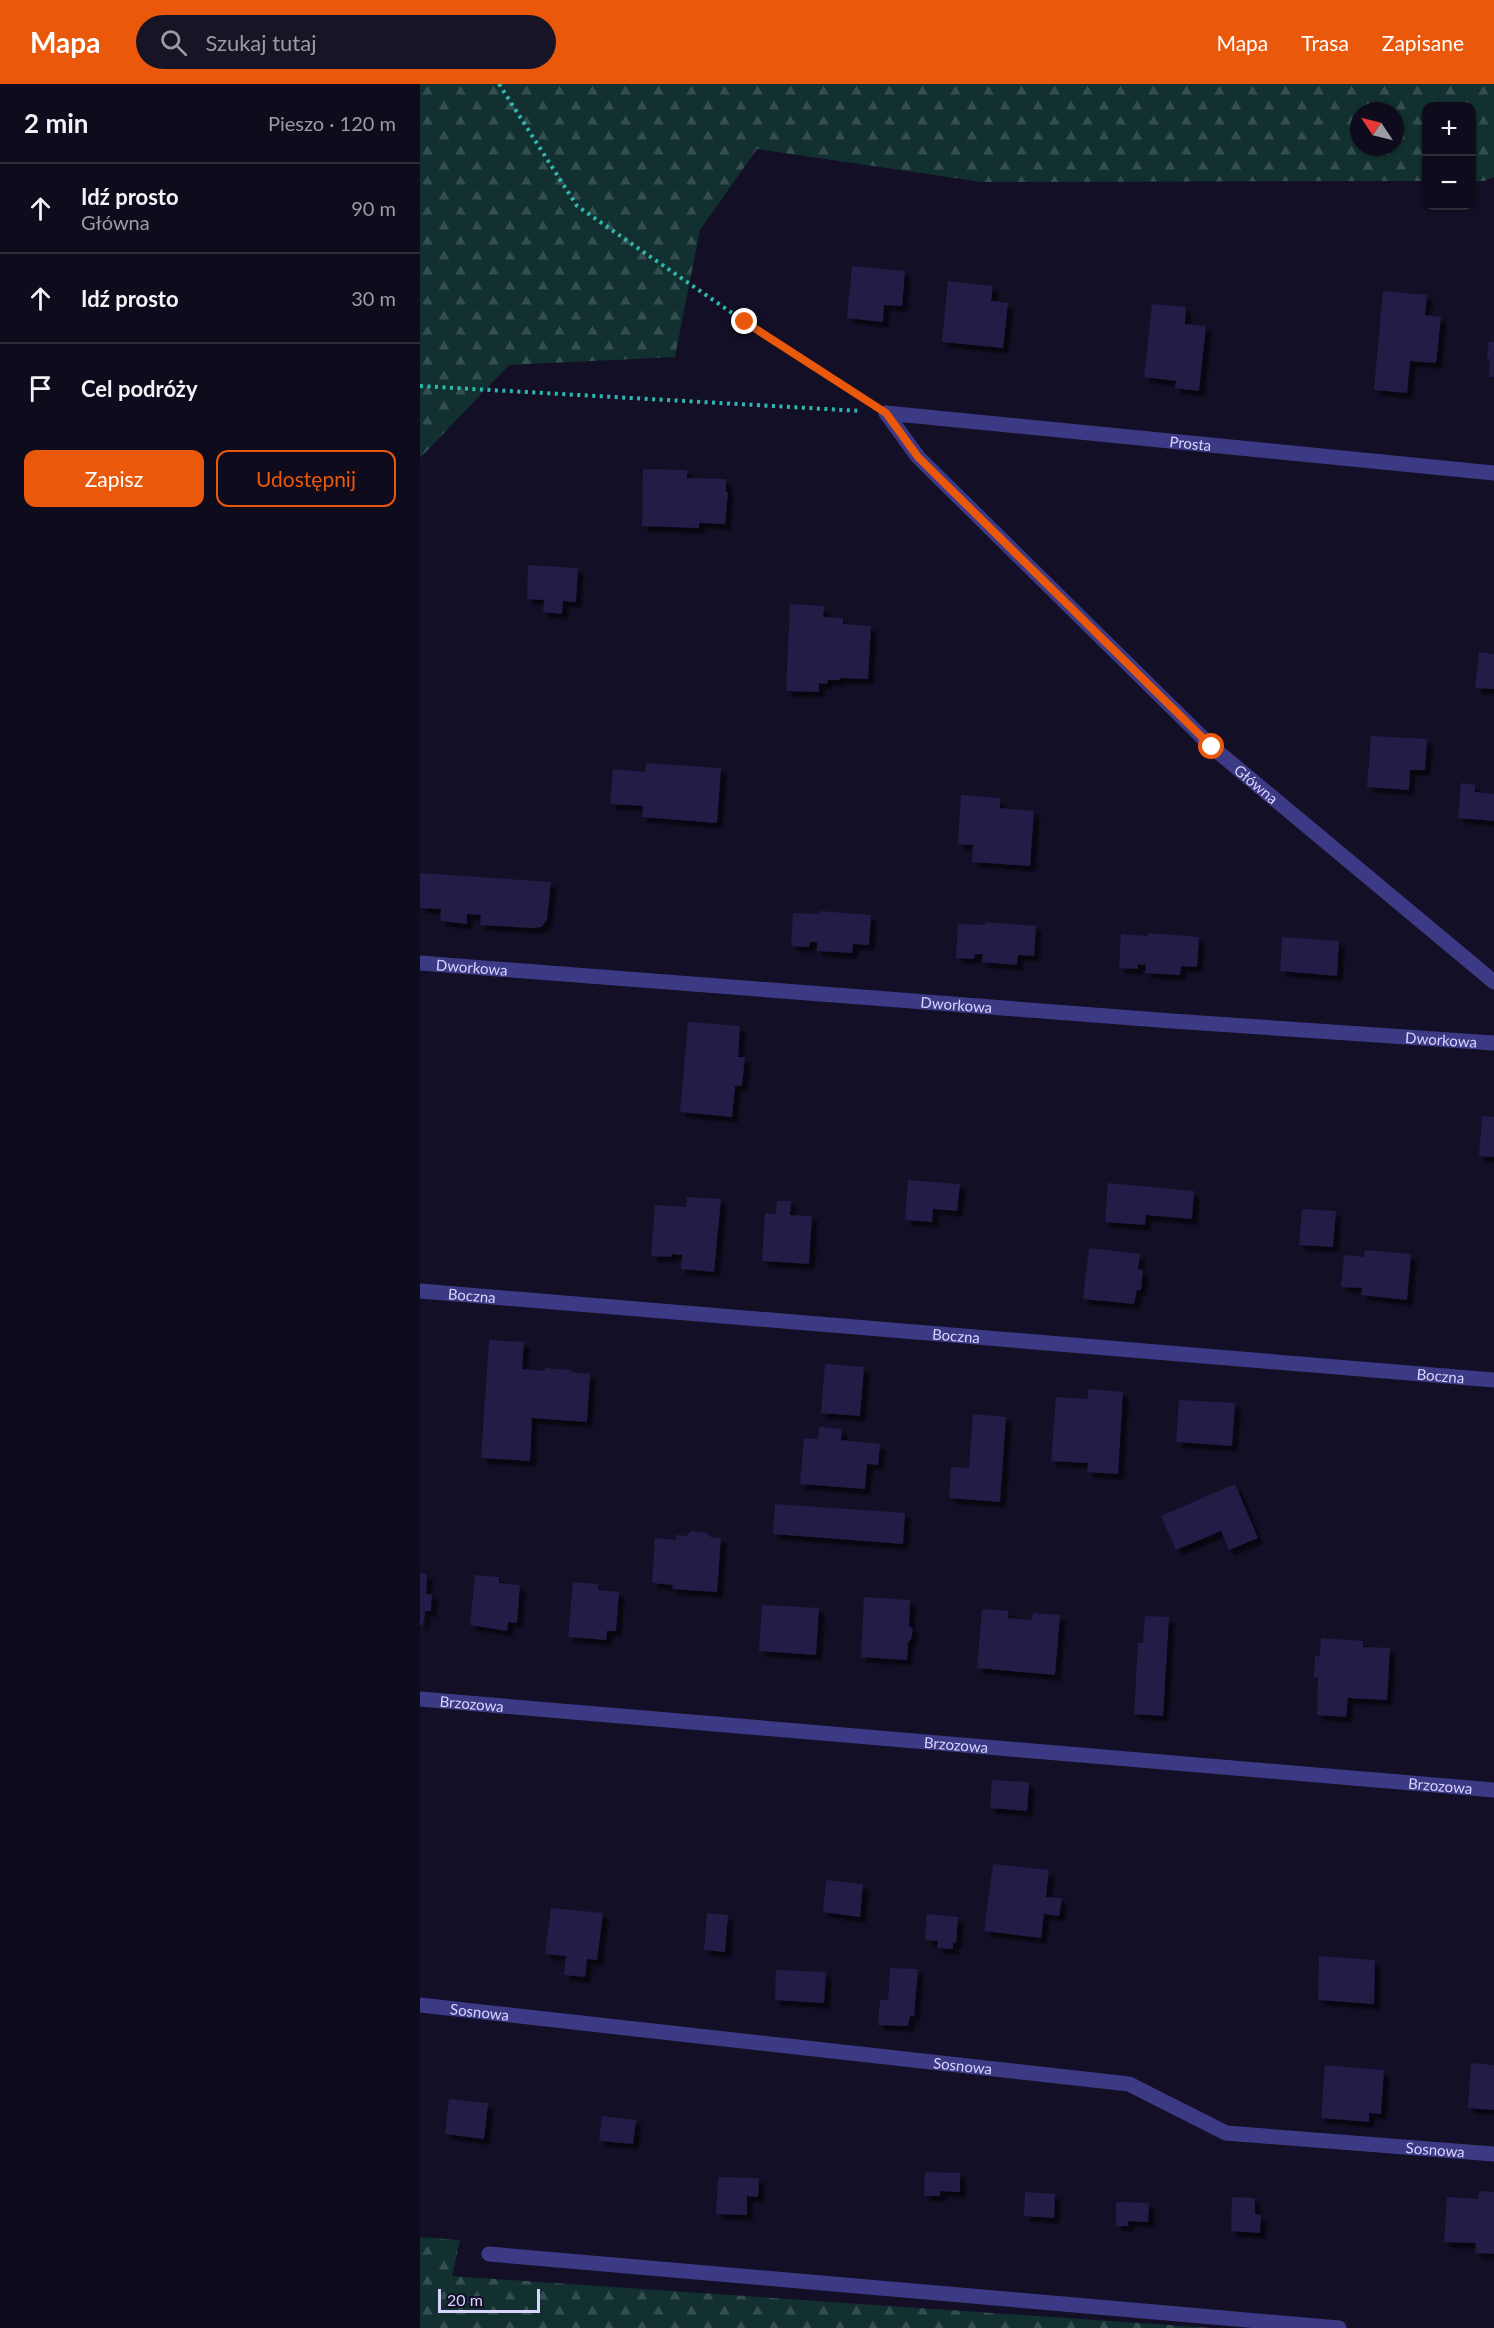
<!DOCTYPE html>
<html lang="pl">
<head>
<meta charset="utf-8">
<style>
	body { margin:0; font-family:Lato,sans-serif; background:#171425; color:#f1f3f6 }
	.controls { position:absolute; right:18px; top:18px; display:grid; overflow:hidden; border-radius:12px; box-shadow:0 2px 4px #0004 }
	.controls button { width:54px; height:54px; display:grid; place-items:center; padding:0; border:0; border-bottom:2px solid #2e2b3b; background:#0e0b1c; color:#f1f3f6; font:30px sans-serif }
	.compass { position:absolute; left:930px; top:18px; width:54px; height:54px; border-radius:50%; background:#0e0b1c; box-shadow:0 2px 4px #0004; rotate:305deg }
	.scale { position:absolute; left:18px; bottom:15px; width:102px; box-sizing:border-box; padding-left:6px; border:3px solid #d9d4ff; border-top:0; font-size:16px; line-height:21px; white-space:nowrap; color:#d9d4ff; -webkit-text-stroke:4px #130f26; paint-order:stroke }
	.stop { position:absolute; width:18px; height:18px; margin:-14px; border:4px solid #ea580c; border-radius:50%; background:#fff }
	.stop.end { background:#ea580c; border-color:#fff; box-shadow:0 2px 6px #0008 }
	.list { margin:0; padding:0; list-style:none }
	h2 { display:flex; justify-content:space-between; align-items:center; height:78px; margin:0; padding:0 24px; font-size:26px }
	h2 small { font-size:20px; font-weight:400; color:#9b9ba3 }
	.list li { display:grid; grid-template-columns:39px 1fr auto; gap:18px; align-items:center; box-sizing:border-box; height:90px; padding:0 24px; border-top:2px solid #2e2b3b }
	.list b { display:block; font-size:22px; white-space:nowrap }
	.list p { margin:0; font-size:20px; white-space:nowrap; color:#9b9ba3 }
	.list em { font-size:20px; font-style:normal; color:#9b9ba3 }
	.actions { display:flex; gap:12px; padding:18px 24px }
	.actions a { flex:1; padding:14px 0; border:2px solid #ea580c; border-radius:12px; text-align:center; font-size:21px; color:#ea580c }
	.actions .main { background:#ea580c; color:#fff }
	.icon { flex:none; width:33px; height:33px; fill:none; stroke:currentColor; stroke-width:2; stroke-linecap:round; stroke-linejoin:round }
	.map { position:relative; flex:none; width:1074px; height:2244px; overflow:hidden }
	header { display:flex; align-items:center; gap:36px; box-sizing:border-box; height:84px; padding:0 30px; background:#ea580c; color:#fff }
	header strong { font-size:28px }
	nav { display:flex; gap:33px; margin-inline-start:auto; font-size:21px }
	.search { width:420px; height:54px; background:#171425; display:flex; align-items:center; gap:15px; box-sizing:border-box; padding:0 21px; border-radius:33px; color:#9b9ba3; font-size:22px }
	main { display:flex }
	aside { flex:1; background:#0e0b1c }
	.map>svg:first-child { display:block }
</style>
</head>
<body>
<header>
<strong>Mapa</strong>
<div class="search"><svg class="icon" aria-label="search" viewBox="0 0 24 24"><circle cx="10" cy="10" r="6"/><path d="M15 15l6 6"/></svg>Szukaj tutaj</div>
<nav><a>Mapa</a><a>Trasa</a><a>Zapisane</a></nav>
</header>
<main>
<aside>
<h2>2 min<small>Pieszo · 120 m</small></h2>
<ul class="list">
<li><svg class="icon" aria-label="ahead" viewBox="0 0 24 24"><path d="M12 20V5M6 11l6-6 6 6"/></svg><div><b>Idź prosto</b><p>Główna</p></div><em>90 m</em></li>
<li><svg class="icon" aria-label="ahead" viewBox="0 0 24 24"><path d="M12 20V5M6 11l6-6 6 6"/></svg><div><b>Idź prosto</b></div><em>30 m</em></li>
<li><svg class="icon" aria-label="arrive" viewBox="0 0 24 24"><path d="M6 21V4h12l-3 4 3 4H6"/></svg><div><b>Cel podróży</b></div></li>
</ul>
<div class="actions"><a class="main">Zapisz</a><a>Udostępnij</a></div>
</aside>
<div class="map">
<svg width="1074" height="2244" viewBox="0 0 1074 2244">
	<defs>
		<pattern id="forest-firs" width="22" height="20" patternUnits="userSpaceOnUse" patternTransform="scale(1.5)"><rect width="22" height="20" fill="#12302f"/><path d="M5 1l3.5 6h-7zM16 11l3.5 6h-7z" fill="#344d4e"/></pattern>
		<filter id="shadow"><feDropShadow dx="5.5" dy="5.5" stdDeviation="1.5" flood-color="#0009"/></filter>
	</defs>
	<rect width="100%" height="100%" fill="#130f26"/>
	<g fill="url(#forest-firs)" fill-rule="evenodd">
		<path d="M0,0h1074v93l-9,4h-13v-75h-46v75l-444,1 -225,-33 -57,81 -25,127 -166,8 -89,93zM939,27h36v36h-36z"/>
		<path d="M0,2153l40,3 -8,36 760,52h-792z"/>
	</g>
	<g fill="#241b47" filter="url(#shadow)">
		<path d="M432,182l53,5 -3,35 -18,-1 -1,17 -36,-4z"/>
		<path d="M528,197l45,5 -2,15 17,2 -5,45 -61,-6z"/>
		<path d="M963,207l44,4 -2,20 16,2 -5,46 -26,-2 -3,32 -33,-3z"/>
		<path d="M732,220l34,3 -1,17 21,2 -7,65 -24,-3 1,-7 -32,-4z"/>
		<path d="M1069,257l5,1v35h-5l1,-18h-3z"/>
		<path d="M223,385l44,1v8l39,1v13h2l-3,32 -26,-1v5l-57,-2z"/>
		<path d="M108,481l50,3 -2,34 -13,-1 -1,13 -19,-2 1,-12 -17,-1z"/>
		<path d="M370,520l34,2 -1,11 20,1v6l28,2 -3,53 -28,-1v2h-12l-1,4 -8,-1v9l-33,-1z"/>
		<path d="M1059,568l15,2v35l-19,-1z"/>
		<path d="M951,652l56,3 -2,31h-15l-1,20 -42,-3z"/>
		<path d="M226,679l75,5 -4,55 -75,-6 1,-11 -33,-2 3,-35 32,3z"/>
		<path d="M1041,699l14,2v7l19,2v27l-36,-3z"/>
		<path d="M541,711l39,3v10l34,3 -4,55 -58,-4 1,-17 -15,-1z"/>
		<path d="M0,789l131,9 -4,38 -6,7 -9,1 -52,-3 1,-10 -14,-1v10l-27,-3 1,-12 -21,-1z"/>
		<path d="M400,827l51,4 -2,30 -16,-1 -1,9 -35,-2v-9h-7l-1,5 -18,-1 2,-33 26,1z"/>
		<path d="M565,838l51,4 -2,30 -16,-1 -1,10 -35,-3 1,-8h-8l-1,5 -18,-1 2,-34 27,1z"/>
		<path d="M728,849l51,4 -2,30 -16,-1 -1,9 -35,-2 1,-8 -8,-1v5l-19,-1 2,-34 27,2z"/>
		<path d="M862,853l57,4 -2,35 -57,-5z"/>
		<path d="M268,938l52,4 -2,31h7l-3,29h-7l-3,31 -52,-5z"/>
		<path d="M1062,1032l12,1v40l-15,-1z"/>
		<path d="M488,1096l52,4 -3,27 -24,-2 -1,13 -27,-2z"/>
		<path d="M688,1099l86,8 -2,28 -46,-4 -1,10 -40,-3z"/>
		<path d="M267,1113l34,2 -7,73 -33,-3 1,-14 -10,-1 -1,3 -20,-1 4,-51 31,2z"/>
		<path d="M357,1117h14l-1,14 22,1 -3,48 -47,-3 3,-48 11,1z"/>
		<path d="M882,1125l34,2 -3,36 -34,-2z"/>
		<path d="M669,1164l51,6 -2,15 5,1 -2,20h-4l-3,14 -51,-5z"/>
		<path d="M945,1166l46,4 -4,46 -46,-5 1,-7 -21,-1 3,-32 20,2z"/>
		<path d="M69,1256l35,2 -2,27 23,2v-3l26,2v2l19,2 -3,48 -55,-4 -2,43 -49,-3z"/>
		<path d="M405,1280l39,3 -4,49 -39,-3z"/>
		<path d="M668,1305l35,3 -5,82 -31,-2 1,-9 -37,-2 5,-64 32,2z"/>
		<path d="M759,1316l56,3 -3,43 -56,-4z"/>
		<path d="M553,1330l33,3 -6,85 -51,-4 2,-31 18,1z"/>
		<path d="M399,1343l23,2 -1,11 39,4 -2,21 -11,-1 -2,25 -65,-5 4,-46 14,1z"/>
		<path d="M815,1400l23,54 -29,12 -8,-19 -45,19 -15,-34z"/>
		<path d="M355,1420l130,9 -2,31 -130,-10z"/>
		<path d="M271,1447l16,2 4,4 10,1 -4,54 -45,-3 1,-4 -21,-2 3,-45 21,2v-5l10,1z"/>
		<path d="M0,1489l7,1 -1,20h6l-1,17h-6l-2,14h-3z"/>
		<path d="M55,1491l24,2v6l21,2 -3,38 -9,-1 -1,9 -37,-6z"/>
		<path d="M153,1498l25,2v6l21,2 -3,39h-9l-1,9 -38,-3z"/>
		<path d="M444,1513l46,3 -1,26 4,3 -2,10 -3,4 -1,17 -46,-3z"/>
		<path d="M342,1521l57,3 -3,47 -57,-4z"/>
		<path d="M562,1525l26,2v7l24,2 1,-7 27,2 -5,60 -78,-7z"/>
		<path d="M725,1532l24,1 -6,99 -29,-2 4,-71h5z"/>
		<path d="M901,1554l42,3v6l27,1 -3,52 -39,-2 -2,19 -29,-2 1,-38h-4l1,-21h5z"/>
		<path d="M572,1696l37,2 -2,29 -37,-3z"/>
		<path d="M573,1780l56,6 -3,27 16,1 -3,18 -15,-2 -3,24 -57,-7z"/>
		<path d="M406,1796l37,4 -3,33 -37,-5z"/>
		<path d="M131,1824l52,5 -6,47 -10,-1 -2,18 -21,-2 2,-19 -21,-2z"/>
		<path d="M287,1829l21,2 -3,37 -21,-2z"/>
		<path d="M507,1830l31,3 -2,26h-3v6l-16,-1 1,-7 -13,-1z"/>
		<path d="M899,1872l56,4 -1,44 -56,-4z"/>
		<path d="M470,1884l28,1 -4,47h-4l-2,10 -30,-1 2,-25h8z"/>
		<path d="M356,1886l50,2 -2,31 -49,-3z"/>
		<path d="M1051,1979l23,2v45l-26,-2z"/>
		<path d="M905,1981l59,5 -3,44 -12,-1v9l-48,-4z"/>
		<path d="M29,2015l39,4 -4,36 -39,-5z"/>
		<path d="M182,2032l34,4 -3,24 -34,-3z"/>
		<path d="M505,2088l35,1v19l-20,-1v5h-16z"/>
		<path d="M298,2093l41,1 -1,19 -11,-1v19l-31,-1z"/>
		<path d="M1059,2107l15,1v62l-19,-1 1,-10 -32,-1 3,-45 31,2z"/>
		<path d="M605,2108l30,2 -1,24 -30,-2z"/>
		<path d="M812,2113l23,1v16l6,1 -1,18 -29,-2z"/>
		<path d="M696,2118l33,1 -1,19 -20,-1v5h-12z"/>
	</g>
	<g fill="none" stroke-linecap="round" stroke-linejoin="round">
		<g stroke="#2fb8b0" stroke-width="4" stroke-dasharray="3 4.5" stroke-linecap="butt">
			<path d="M79,0l78,122 168,116 120,77"/>
			<path d="M0,302l441,25"/>
		</g>
		<g stroke="#3d3a85" stroke-width="15">
			<path id="s1" d="M466,329l32,44 294,290 282,235"/>
			<path id="s2" d="M466,329l608,60"/>
			<path id="s3" d="M0,879l752,58 322,22"/>
			<path id="s4" d="M0,1207l1074,89"/>
			<path id="s5" d="M0,1615l1074,91"/>
			<path id="s6" d="M0,1921l709,79 97,49 268,21"/>
			<path d="M69,2170l850,74"/>
		</g>
	</g>
	<g fill="none" stroke-linecap="round" stroke-linejoin="round">
		<path stroke="#ea580c" stroke-width="8" d="M325,238l141,91 32,44 294,290"/>
	</g>
	<g text-anchor="middle" dominant-baseline="central" stroke-width="6" stroke-linejoin="round" paint-order="stroke">
		<g font-size="15" fill="#d9d4ff" stroke="#130f26">
			<text stroke="none"><textPath href="#s2" startOffset="306">Prosta</textPath></text>
			<text stroke="none"><textPath href="#s1" startOffset="525">Główna</textPath></text>
			<text stroke="none"><textPath href="#s3" startOffset="52">Dworkowa</textPath></text>
			<text stroke="none"><textPath href="#s3" startOffset="538">Dworkowa</textPath></text>
			<text stroke="none"><textPath href="#s3" startOffset="1024">Dworkowa</textPath></text>
			<text stroke="none"><textPath href="#s4" startOffset="52">Boczna</textPath></text>
			<text stroke="none"><textPath href="#s4" startOffset="538">Boczna</textPath></text>
			<text stroke="none"><textPath href="#s4" startOffset="1024">Boczna</textPath></text>
			<text stroke="none"><textPath href="#s5" startOffset="52">Brzozowa</textPath></text>
			<text stroke="none"><textPath href="#s5" startOffset="538">Brzozowa</textPath></text>
			<text stroke="none"><textPath href="#s5" startOffset="1024">Brzozowa</textPath></text>
			<text stroke="none"><textPath href="#s6" startOffset="60">Sosnowa</textPath></text>
			<text stroke="none"><textPath href="#s6" startOffset="546">Sosnowa</textPath></text>
			<text stroke="none"><textPath href="#s6" startOffset="1032">Sosnowa</textPath></text>
		</g>
	</g>
</svg>
<div class="controls">
<button>+</button>
<button>−</button>
</div>
<svg class="compass" viewBox="-18 -18 36 36"><path d="M0-13l5 13h-10z" fill="#e53935"/><path d="M0 13l5-13h-10z" fill="#9b9ba3"/></svg>
<div class="scale">20 m</div>
<div class="stop" style="left:792px;top:663px"></div>
<div class="stop end" style="left:325px;top:238px"></div>
</div>
</main>
</body>
</html>
